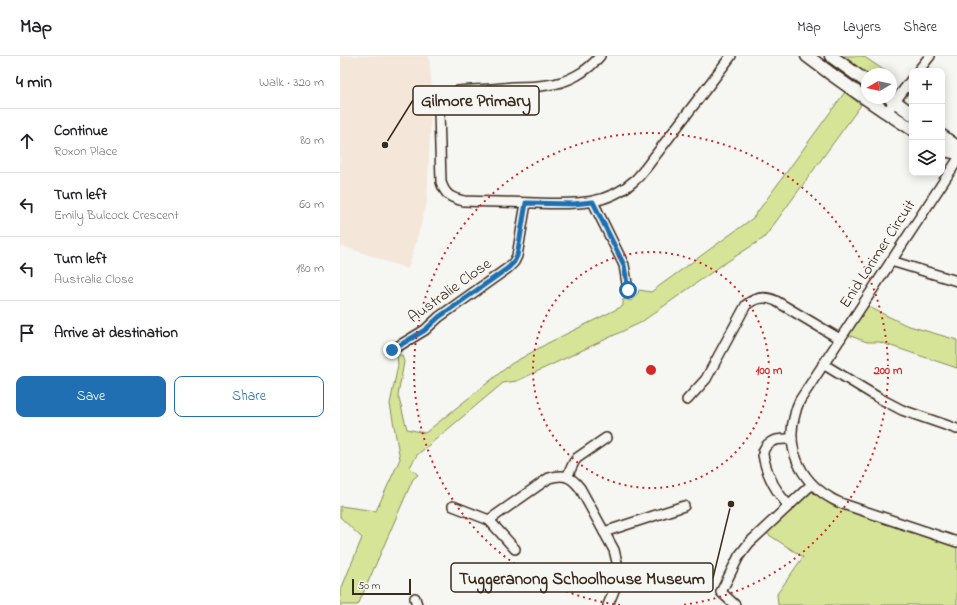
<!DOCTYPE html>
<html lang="en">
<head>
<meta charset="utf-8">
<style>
	body { margin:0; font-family:"Indie Flower",sans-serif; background:#f6f6f6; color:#202124 }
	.controls { position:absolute; right:12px; top:12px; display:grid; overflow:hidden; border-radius:8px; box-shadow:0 2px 10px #0003 }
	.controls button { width:36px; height:36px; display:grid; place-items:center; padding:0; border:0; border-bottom:1px solid #e0e0e0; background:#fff; color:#202124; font:20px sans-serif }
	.compass { position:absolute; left:521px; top:12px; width:36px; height:36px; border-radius:50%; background:#fff; box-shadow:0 2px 10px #0003; rotate:261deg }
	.scale { position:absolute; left:12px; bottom:10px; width:59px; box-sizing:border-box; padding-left:4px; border:2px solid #3b2a1e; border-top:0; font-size:11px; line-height:14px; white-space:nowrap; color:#3b2a1e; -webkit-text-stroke:3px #f6f6f2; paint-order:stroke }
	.stop { position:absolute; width:12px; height:12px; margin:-9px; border:3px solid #1f6fb2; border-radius:50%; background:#fff }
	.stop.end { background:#1f6fb2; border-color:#fff; box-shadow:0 1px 4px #0008 }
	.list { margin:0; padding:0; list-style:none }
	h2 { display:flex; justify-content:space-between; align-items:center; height:52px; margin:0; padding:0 16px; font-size:17px }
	h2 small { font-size:13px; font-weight:400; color:#757577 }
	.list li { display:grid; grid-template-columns:26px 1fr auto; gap:12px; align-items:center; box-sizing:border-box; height:64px; padding:0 16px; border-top:1px solid #e0e0e0 }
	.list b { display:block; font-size:15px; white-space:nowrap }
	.list p { margin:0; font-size:13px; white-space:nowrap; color:#757577 }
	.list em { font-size:13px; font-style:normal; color:#757577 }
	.actions { display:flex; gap:8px; padding:12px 16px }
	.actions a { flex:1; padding:9px 0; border:1px solid #1f6fb2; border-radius:8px; text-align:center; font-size:14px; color:#1f6fb2 }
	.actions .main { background:#1f6fb2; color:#fff }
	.icon { flex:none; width:22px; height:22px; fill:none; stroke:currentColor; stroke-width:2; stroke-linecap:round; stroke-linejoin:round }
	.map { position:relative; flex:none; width:617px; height:549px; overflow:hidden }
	header { display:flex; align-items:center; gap:24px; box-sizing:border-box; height:56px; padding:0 20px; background:#fff; border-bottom:1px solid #e0e0e0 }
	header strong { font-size:19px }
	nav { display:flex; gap:22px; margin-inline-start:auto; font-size:14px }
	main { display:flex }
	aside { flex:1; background:#fff }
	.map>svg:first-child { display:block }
</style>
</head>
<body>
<header>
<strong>Map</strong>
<nav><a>Map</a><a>Layers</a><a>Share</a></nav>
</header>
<main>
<aside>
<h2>4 min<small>Walk · 320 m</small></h2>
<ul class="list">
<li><svg class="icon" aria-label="ahead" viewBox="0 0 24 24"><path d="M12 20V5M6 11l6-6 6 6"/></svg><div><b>Continue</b><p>Roxon Place</p></div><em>80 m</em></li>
<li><svg class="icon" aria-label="left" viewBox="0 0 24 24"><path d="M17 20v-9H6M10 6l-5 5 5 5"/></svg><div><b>Turn left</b><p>Emily Bulcock Crescent</p></div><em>60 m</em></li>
<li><svg class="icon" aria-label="left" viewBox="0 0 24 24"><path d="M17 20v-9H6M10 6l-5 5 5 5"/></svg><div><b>Turn left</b><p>Australie Close</p></div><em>180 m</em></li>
<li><svg class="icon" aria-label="arrive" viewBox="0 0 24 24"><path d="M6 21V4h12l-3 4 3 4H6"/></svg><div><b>Arrive at destination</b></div></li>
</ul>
<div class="actions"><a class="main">Save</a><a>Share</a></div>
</aside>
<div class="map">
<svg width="617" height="549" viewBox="0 0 617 549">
	<rect width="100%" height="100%" fill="#f6f6f2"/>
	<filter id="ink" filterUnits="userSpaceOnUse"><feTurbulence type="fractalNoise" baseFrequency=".025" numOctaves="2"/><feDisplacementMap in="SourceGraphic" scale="8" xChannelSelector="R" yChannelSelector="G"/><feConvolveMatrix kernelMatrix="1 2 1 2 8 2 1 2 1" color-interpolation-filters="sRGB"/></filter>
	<g filter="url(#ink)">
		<path fill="#f4e7d9" d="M0,0h89l3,32 -5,115 -19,66 -68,-24z"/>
		<g fill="#d6e498" stroke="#88875b">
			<path d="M504,0h19l22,15 -1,3h-17z"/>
			<path d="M505,36l16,13 -97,133 -42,27 -82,58 -123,58 -14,2 -86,72 -7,12 8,8 -5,4 -55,126h-18v-13l22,-54 -22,-21v-11l36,5 24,-52 -10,-55 8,-39 -1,-10h5l2,7 -6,33 9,34 18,4 86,-69 37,-21 75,-37v-7l8,2 7,-8 1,-3 12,2 102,-74z"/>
			<path d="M527,250l39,19 51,15v28l-78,-26h-12l-19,-7z"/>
			<path d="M472,428l17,14 128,44v63h-179l-1,-11 26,-37 -40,-26z"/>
		</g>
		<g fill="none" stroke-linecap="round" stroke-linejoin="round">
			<g stroke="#3b2a1e" stroke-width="12">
				<g id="street">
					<path d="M260,0c-13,16 -33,27 -53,29 -11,2 -23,2 -34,2 -18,2 -37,3 -55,4 -11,5 -16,9 -19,20l2,71c4,13 10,16 23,19 24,1 47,1 70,2 37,1 72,4 101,-23 4,-3 7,-8 10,-11l86,-113"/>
					<path d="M578,15l12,-15"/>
					<path d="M546,57l26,-34"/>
					<path d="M617,105l-157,239c-2,4 -4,9 -5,14 -10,33 5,66 34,83 4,3 9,5 14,7l114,38"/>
					<path d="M253,146l31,63 4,25"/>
					<path d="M551,205l66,20"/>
					<path d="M52,294l33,-20 14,-13 69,-49 6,-6 3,-6 9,-53"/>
					<path d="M483,308l56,34 23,12 55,19"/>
					<path d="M347,344l19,-21 40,-74c10,-8 20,-9 30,-4l64,38"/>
					<path d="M227,421l7,-15 3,-4 29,-20"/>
					<path d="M113,450l36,14 26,29"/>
					<path d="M449,450c-12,-13 -21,-29 -25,-46 0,-2 -1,-4 -1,-6 0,-5 4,-10 8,-12 6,-4 15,-3 21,-3"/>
					<path d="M149,464l60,-42c14,-4 21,-3 31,10l34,62 3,12v13l-2,13 -7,17"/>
					<path d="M264,476l80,-26"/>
					<path d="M75,542l2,7"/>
					<path d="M395,549l-14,-13 18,-36 10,-13 63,-59"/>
				</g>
			</g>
			<g stroke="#3b2a1e" stroke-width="15">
				<g id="secondary">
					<path d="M467,0c34,26 69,50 105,73"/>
					<path d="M491,0l36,26"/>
					<path d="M550,42l22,16"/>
					<path d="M602,80l11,8 4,4"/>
					<path d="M602,92l6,3 9,2"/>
				</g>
			</g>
			<use href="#street" stroke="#f6f6f2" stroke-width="9"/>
			<use href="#secondary" stroke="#f6f6f2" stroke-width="12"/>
		</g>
	</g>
	<g fill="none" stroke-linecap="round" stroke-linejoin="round" filter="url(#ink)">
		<path stroke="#1f6fb2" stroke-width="5" d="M52,294l33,-20 14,-13 69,-49 6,-6 3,-6 9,-53 47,1 20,-2 31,63 4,25"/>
	</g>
	<g fill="none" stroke="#d62828" stroke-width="2" stroke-dasharray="2 4">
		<circle cx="311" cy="314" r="118"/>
		<path d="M280 549A237 237 0 1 1 342 549"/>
	</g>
	<g text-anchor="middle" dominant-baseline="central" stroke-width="3.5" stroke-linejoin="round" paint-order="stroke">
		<g font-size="16" fill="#3b2a1e" stroke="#f6f6f2">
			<text transform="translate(538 198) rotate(-57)">Enid Lorimer Circuit</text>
			<text transform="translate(110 235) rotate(-36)">Australie Close</text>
		</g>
	</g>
	<circle cx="311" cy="314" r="6" fill="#d62828" stroke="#f6f6f2" stroke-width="2"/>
	<g font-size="12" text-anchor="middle" font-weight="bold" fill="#d62828" stroke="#f6f6f2" stroke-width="3.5" stroke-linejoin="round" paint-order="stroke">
		<text x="429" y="318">100 m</text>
		<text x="548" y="318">200 m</text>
	</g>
	<path fill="none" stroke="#3b2a1e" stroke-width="1.5" d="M45 89L73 44M391 448L373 522"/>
	<g fill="#3b2a1e" stroke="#f6f6f2" stroke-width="1.5">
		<circle cx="45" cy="89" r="4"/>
		<circle cx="391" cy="448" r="4"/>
	</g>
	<g fill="#f6f6f2" stroke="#3b2a1e" stroke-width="1.5">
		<rect x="73" y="30" width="126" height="29" rx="4"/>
		<rect x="111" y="507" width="262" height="29" rx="4"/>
	</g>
	<g font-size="17" text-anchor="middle" font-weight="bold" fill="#3b2a1e">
		<text x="136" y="50">Gilmore Primary</text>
		<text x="242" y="528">Tuggeranong Schoolhouse Museum</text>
	</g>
</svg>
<div class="controls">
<button>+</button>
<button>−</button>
<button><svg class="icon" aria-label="layers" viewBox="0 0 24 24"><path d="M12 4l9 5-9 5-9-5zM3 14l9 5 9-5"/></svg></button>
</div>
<svg class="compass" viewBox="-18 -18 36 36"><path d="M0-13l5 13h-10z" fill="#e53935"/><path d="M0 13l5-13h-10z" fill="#757577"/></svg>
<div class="scale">50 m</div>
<div class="stop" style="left:288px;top:234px"></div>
<div class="stop end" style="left:52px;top:294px"></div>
</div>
</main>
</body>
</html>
